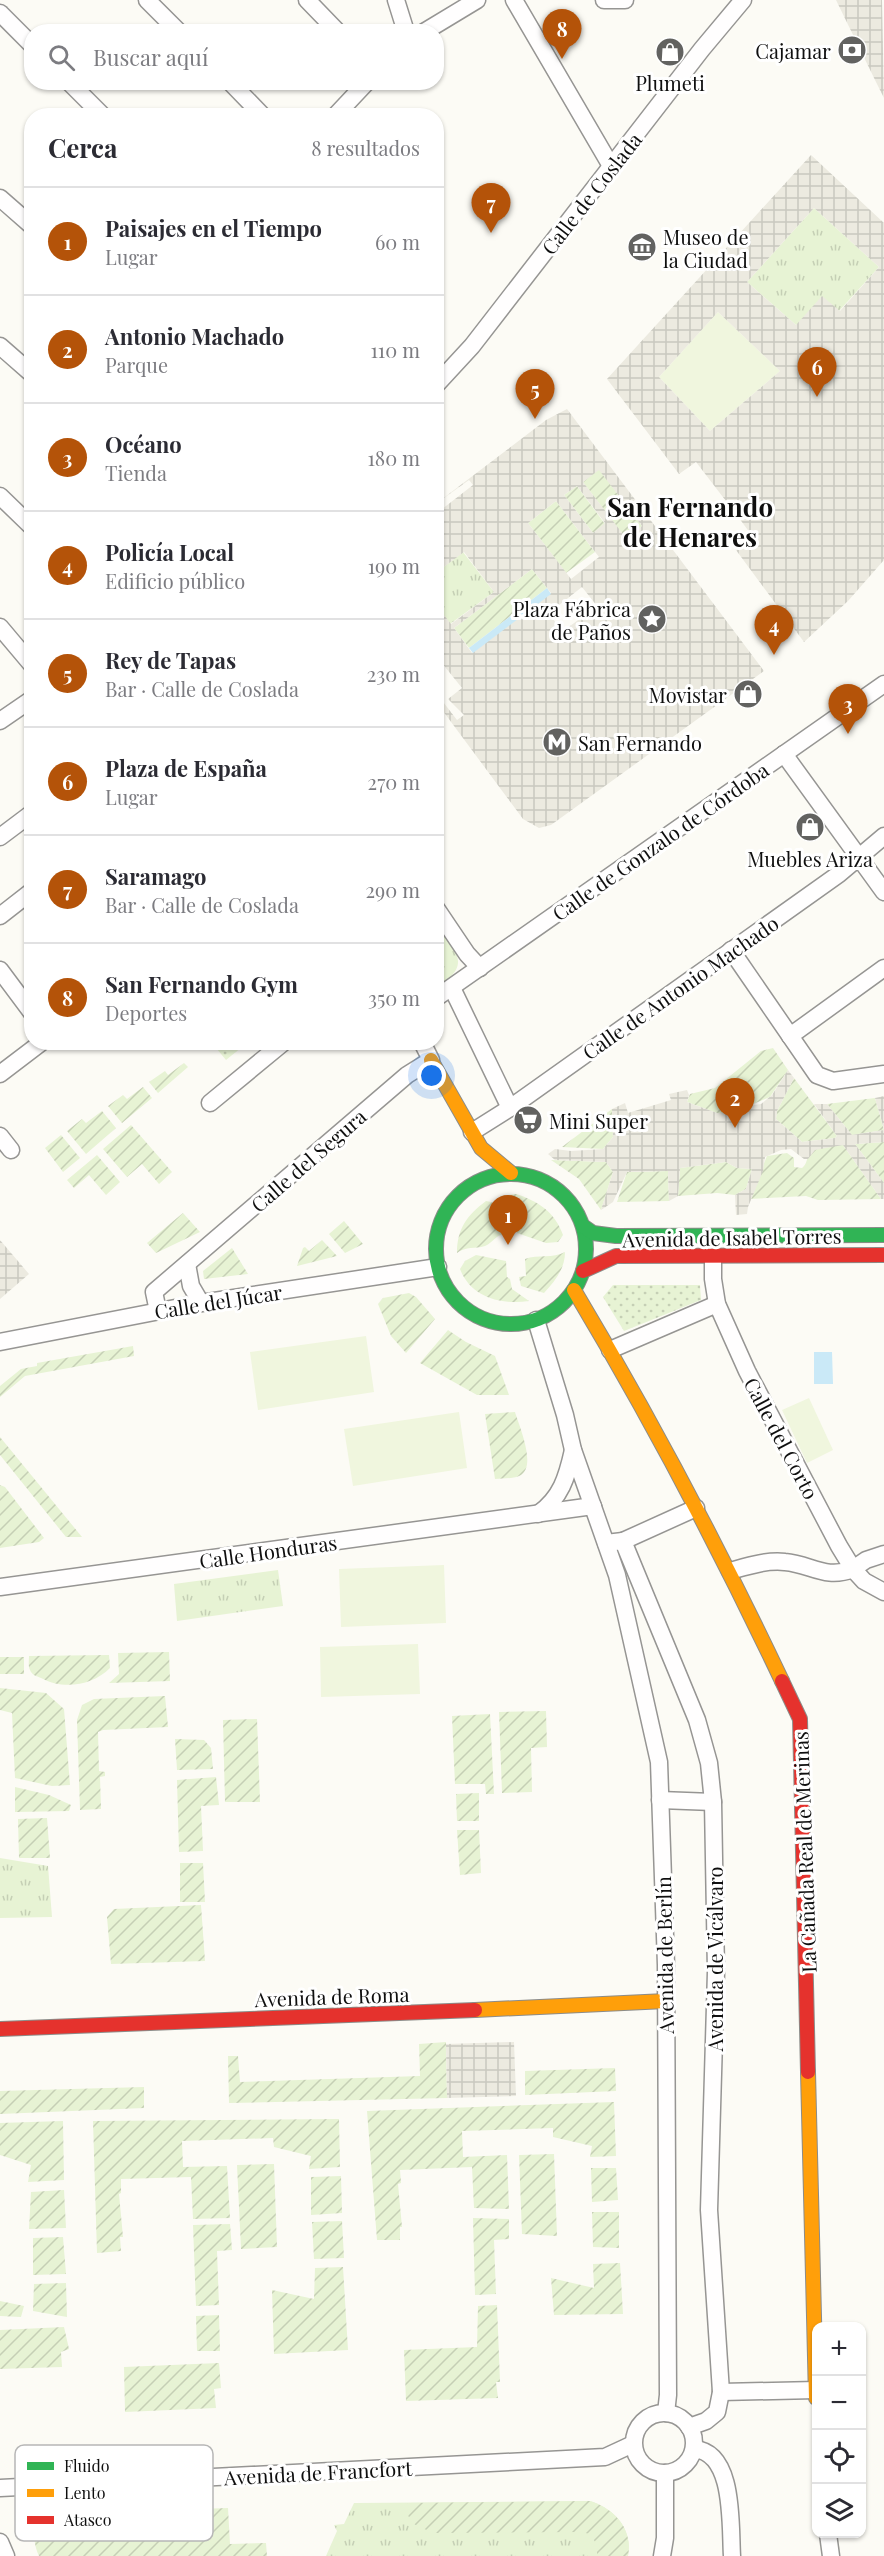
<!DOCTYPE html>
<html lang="es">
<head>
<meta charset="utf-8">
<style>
	body { margin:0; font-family:"Playfair Display",serif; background:#f2f2f3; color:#2b2b33 }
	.controls { position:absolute; right:18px; bottom:18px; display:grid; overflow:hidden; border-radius:12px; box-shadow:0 2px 4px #0004 }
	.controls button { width:54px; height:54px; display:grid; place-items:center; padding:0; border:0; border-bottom:2px solid #e1e1e2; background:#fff; color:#2b2b33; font:30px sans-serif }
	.you { position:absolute; left:432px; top:1076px; width:21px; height:21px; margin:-15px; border:4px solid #fff; border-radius:50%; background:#1a73e8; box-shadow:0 0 0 9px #1a73e833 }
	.badge { display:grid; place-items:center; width:39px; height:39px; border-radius:50%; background:#b45309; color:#fff; font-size:20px; font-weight:700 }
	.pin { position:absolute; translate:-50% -50px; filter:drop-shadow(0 2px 3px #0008) }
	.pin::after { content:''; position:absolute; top:32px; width:21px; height:18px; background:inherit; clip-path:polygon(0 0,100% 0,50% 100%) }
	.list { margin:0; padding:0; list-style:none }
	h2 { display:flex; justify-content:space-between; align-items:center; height:78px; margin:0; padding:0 24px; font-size:26px }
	h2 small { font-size:20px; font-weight:400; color:#7c7c81 }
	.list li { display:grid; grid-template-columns:39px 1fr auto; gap:18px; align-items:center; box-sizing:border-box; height:108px; padding:0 24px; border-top:2px solid #e1e1e2 }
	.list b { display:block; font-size:22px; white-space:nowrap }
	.list p { margin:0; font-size:20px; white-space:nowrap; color:#7c7c81 }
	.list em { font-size:20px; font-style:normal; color:#7c7c81 }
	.icon { flex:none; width:33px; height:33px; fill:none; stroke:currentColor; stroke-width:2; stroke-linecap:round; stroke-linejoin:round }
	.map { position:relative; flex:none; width:884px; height:2556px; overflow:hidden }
	.search { position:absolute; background:#fff; box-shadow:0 2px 4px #0004; left:24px; top:24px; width:420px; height:66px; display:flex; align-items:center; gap:15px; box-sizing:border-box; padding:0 21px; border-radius:24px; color:#7c7c81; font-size:22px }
	.panel { position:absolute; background:#fff; box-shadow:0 2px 4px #0004; left:24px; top:108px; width:420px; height:942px; border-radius:24px }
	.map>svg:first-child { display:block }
</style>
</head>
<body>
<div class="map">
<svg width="884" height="2556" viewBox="0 0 884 2556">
	<defs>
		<pattern id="grass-dots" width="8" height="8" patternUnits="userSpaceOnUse" patternTransform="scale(1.5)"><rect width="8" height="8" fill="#e7f3d4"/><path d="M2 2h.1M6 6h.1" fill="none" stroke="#c5cfb5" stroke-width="1.8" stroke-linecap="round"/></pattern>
		<pattern id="park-tufts" width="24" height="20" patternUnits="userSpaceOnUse" patternTransform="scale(1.5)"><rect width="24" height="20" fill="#e7f3d4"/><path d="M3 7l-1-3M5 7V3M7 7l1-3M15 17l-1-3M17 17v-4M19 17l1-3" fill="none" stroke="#c5cfb5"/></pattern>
		<pattern id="garden-furrows" width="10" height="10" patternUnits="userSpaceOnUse" patternTransform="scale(1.5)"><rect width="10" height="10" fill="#e7f3d4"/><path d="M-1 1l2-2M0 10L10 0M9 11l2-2" fill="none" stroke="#c5cfb5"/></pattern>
		<pattern id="plaza-grid" width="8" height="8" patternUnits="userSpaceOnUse" patternTransform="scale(1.5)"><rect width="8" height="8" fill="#eceae0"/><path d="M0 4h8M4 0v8" fill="none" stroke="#c9c8bf"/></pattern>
	</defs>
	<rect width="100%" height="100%" fill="#fcfbf5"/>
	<g fill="url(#grass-dots)">
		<path d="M212,1043h35l-21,17z"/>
		<path d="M613,1285h87l1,15 -77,31 -21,-34z"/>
	</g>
	<g fill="url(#park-tufts)">
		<path d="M814,208l65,59 -40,44 -43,14 -49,-43z"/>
		<path d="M463,552l31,40 -44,32 -13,-18v-34z"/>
		<path d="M436,924c21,31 37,39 0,65z"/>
		<path d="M278,1570l5,36 -106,15 -3,-37z"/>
		<path d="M0,1858l48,8 4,51 -52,1z"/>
		<path d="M590,2501c25,8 43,28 38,55h-302l11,-25 -3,-6 10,-1 10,-21z"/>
	</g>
	<g fill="url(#garden-furrows)">
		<path d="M599,469l43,57 -16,13 -43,-57z"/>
		<path d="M577,486l28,38 -12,9 -29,-38z"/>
		<path d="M556,501l39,51 -29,21 -38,-50z"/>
		<path d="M532,569l15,19 -78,60 -15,-20z"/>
		<path d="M773,1048l15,22 -18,27 -39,16h-14l-30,-11 3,-8 25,-6 46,-37z"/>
		<path d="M184,1063l4,4 -30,26 -9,-11 16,-11 3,4z"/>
		<path d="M794,1078l43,58 -2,2 -33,4 -26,-23 1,-8z"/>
		<path d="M143,1087l9,11 -30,25 -14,-17 15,-11 4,4z"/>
		<path d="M875,1098l9,32 -32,5 -25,-31z"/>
		<path d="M612,1109l1,28 -10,12 -41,-2z"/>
		<path d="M102,1111l14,17 -30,26 -19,-23 15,-12 4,4z"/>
		<path d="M131,1125l41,47 -13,12 -17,-20 -15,13 -24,-28z"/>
		<path d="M61,1135l19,23 -17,14 -18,-24z"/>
		<path d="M884,1142v41l-29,-39z"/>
		<path d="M843,1145l38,54 -63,1 -12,-4 -57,3 18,-43 20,-3 7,5v9l8,1c5,-4 4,-8 7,-13 7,-10 24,-9 34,-10z"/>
		<path d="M97,1155l23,27 -14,13 -17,-20 -15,13 -7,-8z"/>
		<path d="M551,1160l55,2 7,10 -12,38 -22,-31z"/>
		<path d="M726,1162l11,6 15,1 -6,20 -11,6 -18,-2 -39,3 2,-28z"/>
		<path d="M668,1171l1,30 -52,1 10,-30z"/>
		<path d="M516,1194c22,7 39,18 47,41l-5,7 -12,1 -29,-10c-1,-16 -1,-30 -17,-37z"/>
		<path d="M486,1201c23,4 20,13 19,33 -10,1 -11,8 -20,12 -10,3 -19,0 -28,7 0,-24 10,-38 29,-52z"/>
		<path d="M183,1213l17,19 -44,21 -9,-10z"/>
		<path d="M344,1221l19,23 -18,9 -16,-19z"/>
		<path d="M322,1240l15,16 -40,10 6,-18 2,-1 4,4z"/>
		<path d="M232,1248l16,26 -44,5 -1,-8z"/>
		<path d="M565,1252c0,17 -10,29 -21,41l-23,-7 -2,-9 7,-1 -1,-17c13,-5 28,0 40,-7z"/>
		<path d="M476,1255l30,6 1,16 3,2 2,10 17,12c-27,4 -58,-3 -69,-32l5,-8z"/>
		<path d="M409,1293l7,4 19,22 -29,34 -15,-17 -13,-32 5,-6z"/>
		<path d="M448,1330l18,12 29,14 14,39h-32l-57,-32z"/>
		<path d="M133,1346l1,10 -109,20 -25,21v-11l21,-17 16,-3v-3z"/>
		<path d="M515,1412c4,14 23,56 4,64 -7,3 -17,2 -24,3l-10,-65z"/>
		<path d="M0,1437l82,100h-16l-66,-82z"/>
		<path d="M0,1485l5,2 39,51 -5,4 -39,6z"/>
		<path d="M169,1652l1,29 -61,2 10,-9 -1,-21z"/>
		<path d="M109,1655l1,13c-18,18 -47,22 -69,10 -5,-2 -9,-3 -11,-8 -2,-4 -1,-9 -1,-14z"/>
		<rect x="0" y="1657" width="24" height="17"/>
		<path d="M0,1688l46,5 18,16 6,76 -18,1 -37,-8 -3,-65 -12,-3z"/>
		<path d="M165,1696l3,31 -65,3 -5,2 1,39 6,1v4l-5,1 1,32 -21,1 -3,-90 5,-15 12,-6z"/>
		<path d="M546,1711l1,36 -16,1 1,44 -30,1 -3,-81z"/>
		<path d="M490,1714l4,80h-8l-1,-10h-30l-3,-68z"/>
		<path d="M257,1719l3,83h-35l-2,-82z"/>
		<path d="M175,1739l29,1 7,8 2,21 -36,1z"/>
		<path d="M216,1777l3,28 -18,1 2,45 -24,1 -2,-72z"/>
		<path d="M15,1787l34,8 22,10 -2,6 -54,1z"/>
		<path d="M479,1793v28h-22l-1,-27z"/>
		<path d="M47,1818l3,40h-31l-1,-39z"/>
		<path d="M457,1830h22l2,43 -21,2z"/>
		<path d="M180,1863h23l2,39h-25z"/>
		<path d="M201,1905l4,56 -94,3 -4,-47 7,-8z"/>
		<path d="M446,2042l1,56 -218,5 -1,-47h10l2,26 180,-6 -1,-32z"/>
		<path d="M615,2068l1,23 -91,4v-24z"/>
		<path d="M144,2087v21l-144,6v-23z"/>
		<path d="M614,2102l2,54 -26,1 2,-11 -39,-9v-9l-91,3 1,26 44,-2 2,54 -35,-1 -2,-41 -72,3 1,13 -3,1 4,43h-2v13h-23l-10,-129z"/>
		<path d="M339,2119l1,48 -31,2 2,-13 -37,-9 -1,-9 -91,3 1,26 44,-1 3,52 -37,1 -2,-42 -70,2v14l-2,1 4,43h-3l1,14 -24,2 -4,-132z"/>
		<path d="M63,2121l1,59 -36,2 3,-17 -31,-10v-32z"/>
		<path d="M554,2154l3,82 -35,-2 -3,-79z"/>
		<path d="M274,2164l3,83 -36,2 -4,-84z"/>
		<path d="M591,2168h25l2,32 -26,2z"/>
		<path d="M341,2176l1,37 -31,2v-38z"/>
		<path d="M64,2190l2,38 -37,1 2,-37z"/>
		<path d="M592,2212h27v36l-26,-1z"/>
		<path d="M473,2218l36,1v20l-15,1 2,54 -21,1z"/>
		<path d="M342,2221l2,37 -30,1 -2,-37z"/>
		<path d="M230,2224l2,26 -15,1 2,54 -23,1 -3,-81z"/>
		<path d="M63,2237l3,37 -33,1v-37z"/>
		<path d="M620,2263l3,51 -69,1 -3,-37 43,10 -1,-24z"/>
		<path d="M343,2267l5,83 -74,4 -2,-64 42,9 1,-31z"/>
		<path d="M66,2283l1,34 -34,-6 1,-27z"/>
		<path d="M0,2301l24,5 -3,11 -21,-1z"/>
		<path d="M497,2305l3,77h-4l2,16 -92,3 -2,-51 73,-3 1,-41z"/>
		<path d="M219,2315l1,36h-23l-1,-35z"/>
		<path d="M64,2327l5,22 -8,3 1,15 -62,2v-39z"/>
		<path d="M219,2363l2,25 -7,1 2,19 -91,4 -1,-45z"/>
		<path d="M590,2501c25,8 43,28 38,55h-31v-11l-7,-11 -9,-2 -144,1c-18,-5 -33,-9 -29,-30z"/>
		<path d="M228,2508l2,36 36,-1 1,13h-228c-8,-17 -6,-35 13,-42z"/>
	</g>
	<g fill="#f0f6de">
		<path d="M718,312l62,59 -70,60 -51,-54z"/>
		<path d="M366,1336l8,56 -116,18 -8,-58z"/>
		<path d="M809,1398l24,52 -26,13 -25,-53z"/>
		<path d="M459,1412l8,56 -114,18 -9,-57z"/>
		<path d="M444,1565l2,58 -105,4 -2,-58z"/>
		<path d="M418,1644l2,50 -99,3 -1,-50z"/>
	</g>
	<g fill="url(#plaza-grid)" fill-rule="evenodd">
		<path d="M836,0h46l2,98 -8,-16z"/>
		<path d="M811,155l73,68v337l-36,41 -44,41 -71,-96 17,-13 -11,-15 -43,-56 -17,12 -72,-95zM814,208l65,59 -39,44 -18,-15 -26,29 -49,-43zM718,312l62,59 -70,60 -51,-54z"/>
		<path d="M567,409l197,262 -213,154 -12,3 -16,-9 -86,-116v-9l20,26 7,-5 -16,-16 14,-11 -25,-31v-51l14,18 43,-32 -30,-40 -27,20v-59l36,-28 -4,-5 -32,23 109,-83zM599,470l43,56 -16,12 -43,-56zM577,486l28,37 -12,10 -29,-38zM556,501l43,56 -28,22 -43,-56zM532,569l19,24 -79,60 -18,-25zM582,587l15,19 -35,26 -13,-19z"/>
		<path d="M788,1070l6,8 -17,33 -1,8 26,23 33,-4 2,-2 -23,-32h13l25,31 32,-5v12l-29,2 29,39v16h-3l-38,-54 -28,5 -7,9h-4l-13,-10 -10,1 -16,7 -2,14 -15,36 -1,7 -11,1 -1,-20 11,-6 6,-20 -15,-1 -11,-6 -46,6 -2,28 -9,5 -1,-30 -41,1 -14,30 -12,8 12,-38 -7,-10 -51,-2 -7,-6 7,-5 16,2 32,-2 10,-12 -1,-28 13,-6 3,10 43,-13 -2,-6 18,-4 2,5 -2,7 30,11h14l17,-7 13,-2 11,-9z"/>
		<path d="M884,1096v33l-9,-31z"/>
		<path d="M0,1240l29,34 -29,25z"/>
		<path d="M514,2042l2,54 -69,2 -1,-54z"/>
	</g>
	<g fill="#cae9f7">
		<path d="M547,588l4,6 -78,59 -4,-5z"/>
		<path d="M814,1352h18l1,32h-19z"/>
	</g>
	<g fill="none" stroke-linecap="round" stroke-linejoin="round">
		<g stroke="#969593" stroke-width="19">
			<g id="street">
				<path d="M147,0l32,32"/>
				<path d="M307,0l31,32"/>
				<path d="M396,0l10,32"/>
				<path d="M514,0l97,166"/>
				<path d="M604,0h21"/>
				<path d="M0,13l32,32"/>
				<path d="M424,32l53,-32"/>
				<path d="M69,82l34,34"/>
				<path d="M230,82l33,34"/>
				<path d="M335,116l32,-34"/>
				<path d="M0,198l32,28"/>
				<path d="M0,346l32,28"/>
				<path d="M436,385l36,-39 230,-297 41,-49"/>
				<path d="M0,496l32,31"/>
				<path d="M0,627l32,38"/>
				<path d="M0,721l32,-22"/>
				<path d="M784,754l100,138"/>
				<path d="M0,837l32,-24"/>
				<path d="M436,908l31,46 13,14"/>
				<path d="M0,916l32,-25"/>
				<path d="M731,950l86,125 16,6 51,-7"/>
				<path d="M0,970l32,43"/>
				<path d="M452,988l58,120"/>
				<path d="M436,998l448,-314"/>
				<path d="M790,1036l94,-68"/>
				<path d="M0,1074l42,-32"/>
				<path d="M210,1103l74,-61"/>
				<path d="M472,1132l38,-24 329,-234 45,-38"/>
				<path d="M0,1136l11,14"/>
				<path d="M713,1257v22l4,25 30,67 92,175 14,23 13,-9 18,-6"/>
				<path d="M187,1264l4,22 10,17"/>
				<path d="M158,1311l-4,-19 253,-217 24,-15 -9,-18"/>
				<path d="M536,1320l29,95 8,35 44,125 42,187 7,203 2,430 -2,18"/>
				<path d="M0,1342l201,-39 237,-36"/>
				<path d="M610,1350l107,-46"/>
				<path d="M538,1514c23,-16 29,-37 35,-64"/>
				<path d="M623,1541l73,-33"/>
				<path d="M606,1543l17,-2 74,179 12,43 4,39 3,170 -7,238 12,182 -4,20 -11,9 -17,6"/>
				<path d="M730,1571c18,-5 36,-11 55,-9 26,2 40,18 68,7l11,12 20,11"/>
				<path d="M0,1587l593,-81"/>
				<path d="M660,1800l53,2"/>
				<path d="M721,2392l95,-2"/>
				<circle cx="664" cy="2443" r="30"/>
				<path d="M694,2449c41,3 36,76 38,107"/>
				<path d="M0,2488l605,-31 28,-13"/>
				<path d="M828,2534l3,22"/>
				<path d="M0,2542l6,14"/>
				<path d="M662,2556l3,-18v-65"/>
			</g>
		</g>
		<g stroke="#8c8c89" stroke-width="16">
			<g id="fast">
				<circle cx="511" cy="1249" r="75"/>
				<path d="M583,1226l10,7 23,3 268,-1"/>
			</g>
		</g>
		<g stroke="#8c8c89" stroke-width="16">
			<g id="slow">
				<path d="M431,1060l50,88 30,25"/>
				<path d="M574,1290c76,127 145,258 208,391"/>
				<path d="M475,2010l191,-9"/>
				<path d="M808,2072l8,326"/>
			</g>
		</g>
		<g stroke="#8c8c89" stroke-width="16">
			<g id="jam">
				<path d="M583,1271l33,-15 268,-1"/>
				<path d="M782,1681l18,38 8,353"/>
				<path d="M0,2029l475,-19"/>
			</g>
		</g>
		<use href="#street" stroke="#fffefe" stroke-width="16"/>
		<use href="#fast" stroke="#30b455" stroke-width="14"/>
		<use href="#slow" stroke="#ff9f0a" stroke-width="14"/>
		<use href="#jam" stroke="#e5322d" stroke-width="14"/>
	</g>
	<defs>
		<g id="bank-disc" transform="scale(1.5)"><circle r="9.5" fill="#626260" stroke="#fff"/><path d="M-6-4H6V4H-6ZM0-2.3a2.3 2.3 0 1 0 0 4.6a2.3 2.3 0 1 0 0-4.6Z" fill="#fff"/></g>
		<g id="shop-disc" transform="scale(1.5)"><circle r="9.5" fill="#626260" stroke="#fff"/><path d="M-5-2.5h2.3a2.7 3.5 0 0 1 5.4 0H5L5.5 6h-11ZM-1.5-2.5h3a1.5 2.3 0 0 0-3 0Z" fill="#fff"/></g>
		<g id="museum-disc" transform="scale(1.5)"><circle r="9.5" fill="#626260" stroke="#fff"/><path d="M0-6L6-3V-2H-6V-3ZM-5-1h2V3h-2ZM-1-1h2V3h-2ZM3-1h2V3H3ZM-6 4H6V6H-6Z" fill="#fff"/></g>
		<g id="sight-disc" transform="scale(1.5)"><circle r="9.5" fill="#626260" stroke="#fff"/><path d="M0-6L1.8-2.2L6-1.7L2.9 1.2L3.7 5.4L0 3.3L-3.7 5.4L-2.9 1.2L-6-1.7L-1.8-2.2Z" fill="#fff"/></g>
		<g id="metro-disc" transform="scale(1.5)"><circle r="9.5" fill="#626260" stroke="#fff"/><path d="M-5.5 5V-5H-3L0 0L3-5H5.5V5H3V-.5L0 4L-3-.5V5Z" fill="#fff"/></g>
		<g id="supermarket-disc" transform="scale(1.5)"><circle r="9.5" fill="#626260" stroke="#fff"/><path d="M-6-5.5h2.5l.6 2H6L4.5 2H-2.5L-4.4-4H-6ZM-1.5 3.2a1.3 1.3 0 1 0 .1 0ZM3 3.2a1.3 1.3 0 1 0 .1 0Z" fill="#fff"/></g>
	</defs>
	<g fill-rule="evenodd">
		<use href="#bank-disc" x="852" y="50"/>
		<use href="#shop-disc" x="670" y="52"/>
		<use href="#museum-disc" x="642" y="247"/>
		<use href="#sight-disc" x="652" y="619"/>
		<use href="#shop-disc" x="748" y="694"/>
		<use href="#metro-disc" x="557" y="742"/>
		<use href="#shop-disc" x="810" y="827"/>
		<use href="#supermarket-disc" x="528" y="1120"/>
	</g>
	<g text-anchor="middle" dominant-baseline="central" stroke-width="6" stroke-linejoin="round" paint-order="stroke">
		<g font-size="20" fill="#0f0f0f" stroke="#fff" text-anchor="end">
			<text x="831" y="50">Cajamar</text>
			<text x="670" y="82" text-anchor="middle">Plumeti</text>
			<text x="663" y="236" text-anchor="start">Museo de<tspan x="663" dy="23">la Ciudad</tspan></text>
			<text x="631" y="608">Plaza Fábrica<tspan x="631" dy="23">de Paños</tspan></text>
			<text x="727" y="694">Movistar</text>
			<text x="578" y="742" text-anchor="start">San Fernando</text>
			<text x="810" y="858" text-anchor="middle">Muebles Ariza</text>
			<text x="549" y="1120" text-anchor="start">Mini Super</text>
		</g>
		<g font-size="20" fill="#0f0f0f" stroke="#fff">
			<text transform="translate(591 193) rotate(-52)">Calle de Coslada</text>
			<text transform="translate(660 841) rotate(-35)">Calle de Gonzalo de Córdoba</text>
			<text transform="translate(680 987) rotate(-35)">Calle de Antonio Machado</text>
			<text transform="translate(308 1160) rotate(-41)">Calle del Segura</text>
			<text transform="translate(732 1237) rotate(-1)">Avenida de Isabel Torres</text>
			<text transform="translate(218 1301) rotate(-9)">Calle del Júcar</text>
			<text transform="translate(782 1438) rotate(62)">Calle del Corto</text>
			<text transform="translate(268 1551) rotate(-8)">Calle Honduras</text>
			<text transform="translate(804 1852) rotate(-92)">La Cañada Real de Merinas</text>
			<text transform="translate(664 1955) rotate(-91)">Avenida de Berlín</text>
			<text transform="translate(714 1959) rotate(-90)">Avenida de Vicálvaro</text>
			<text transform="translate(332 1996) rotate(-2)">Avenida de Roma</text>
			<text transform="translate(318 2472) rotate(-3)">Avenida de Francfort</text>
		</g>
		<g font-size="26" font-weight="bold" fill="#0f0f0f" stroke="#fff">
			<text x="690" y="506">San Fernando<tspan x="690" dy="30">de Henares</tspan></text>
		</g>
	</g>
	<rect x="15" y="2445" width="198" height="96" rx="9" fill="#fff" stroke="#b7b7b7" stroke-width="1.5"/>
	<rect x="27" y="2462" width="27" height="8" fill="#30b455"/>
	<rect x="27" y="2489" width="27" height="8" fill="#ff9f0a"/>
	<rect x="27" y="2516" width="27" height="8" fill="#e5322d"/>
	<g font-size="16" fill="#0f0f0f">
		<text x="64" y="2472">Fluido</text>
		<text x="64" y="2499">Lento</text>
		<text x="64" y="2526">Atasco</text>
	</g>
</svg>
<div class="controls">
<button>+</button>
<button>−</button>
<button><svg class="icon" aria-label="locate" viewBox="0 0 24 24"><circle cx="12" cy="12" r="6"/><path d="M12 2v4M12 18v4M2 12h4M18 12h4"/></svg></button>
<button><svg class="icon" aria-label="layers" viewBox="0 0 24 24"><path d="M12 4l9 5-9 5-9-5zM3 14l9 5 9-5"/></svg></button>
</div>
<div class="you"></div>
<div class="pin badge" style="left:508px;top:1245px">1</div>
<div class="pin badge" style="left:735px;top:1128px">2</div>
<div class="pin badge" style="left:848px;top:734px">3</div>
<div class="pin badge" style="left:774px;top:655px">4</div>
<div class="pin badge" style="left:535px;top:419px">5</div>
<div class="pin badge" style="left:817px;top:397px">6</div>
<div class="pin badge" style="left:491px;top:233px">7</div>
<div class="pin badge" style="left:562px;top:59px">8</div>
<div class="search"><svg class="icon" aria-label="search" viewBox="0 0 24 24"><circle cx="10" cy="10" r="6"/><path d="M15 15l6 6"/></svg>Buscar aquí</div>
<section class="panel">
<h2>Cerca<small>8 resultados</small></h2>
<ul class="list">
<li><span class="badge">1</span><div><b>Paisajes en el Tiempo</b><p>Lugar</p></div><em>60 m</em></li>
<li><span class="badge">2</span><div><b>Antonio Machado</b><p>Parque</p></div><em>110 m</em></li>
<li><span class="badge">3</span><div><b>Océano</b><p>Tienda</p></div><em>180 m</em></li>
<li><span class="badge">4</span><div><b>Policía Local</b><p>Edificio público</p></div><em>190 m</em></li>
<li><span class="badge">5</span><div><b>Rey de Tapas</b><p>Bar · Calle de Coslada</p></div><em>230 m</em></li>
<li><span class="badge">6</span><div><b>Plaza de España</b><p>Lugar</p></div><em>270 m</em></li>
<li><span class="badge">7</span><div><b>Saramago</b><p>Bar · Calle de Coslada</p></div><em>290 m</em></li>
<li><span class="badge">8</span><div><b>San Fernando Gym</b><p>Deportes</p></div><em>350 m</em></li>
</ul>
</section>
</div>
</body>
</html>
